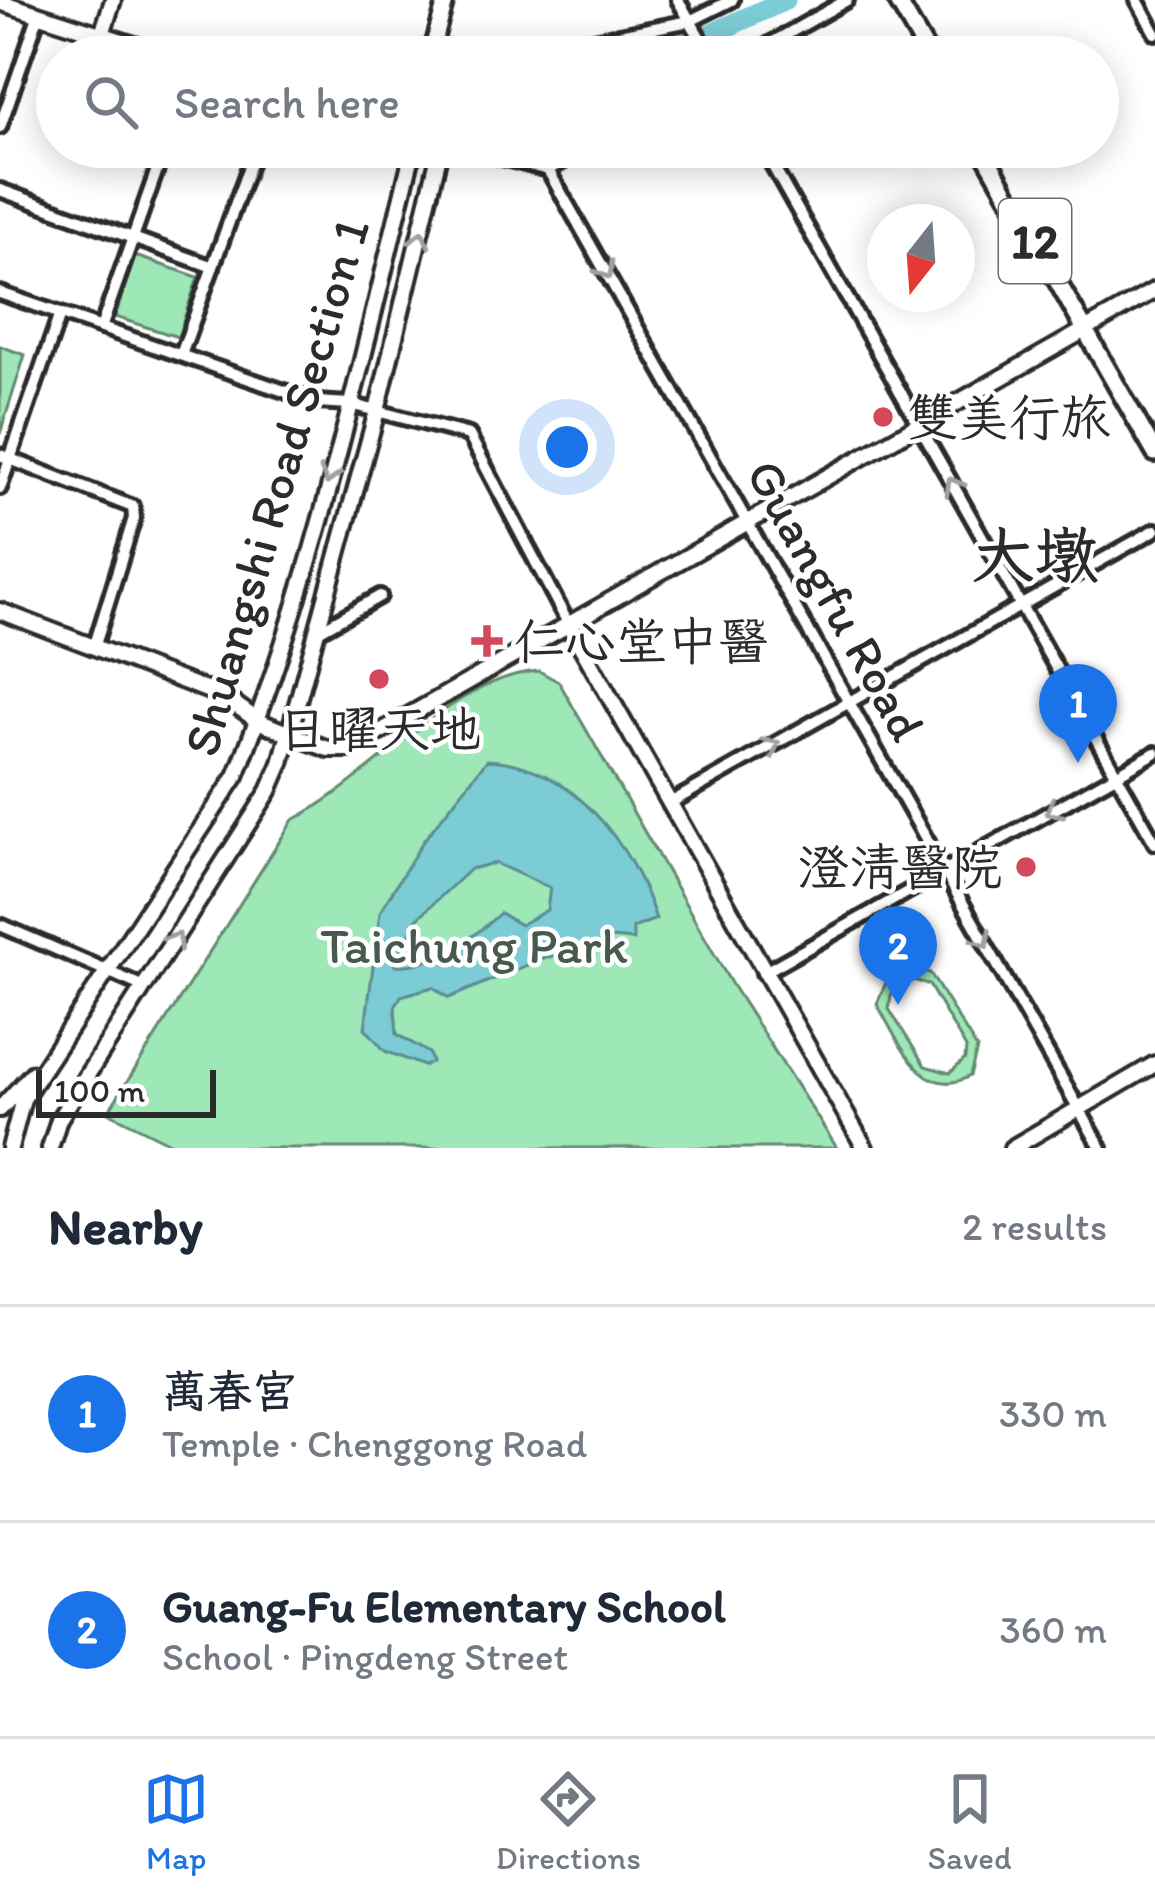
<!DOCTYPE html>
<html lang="en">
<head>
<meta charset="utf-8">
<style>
	body { margin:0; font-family:Itim,"LXGW WenKai TC",sans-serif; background:#f2f2f3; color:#1f2937 }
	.compass { position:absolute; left:867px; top:204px; width:108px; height:108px; border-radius:50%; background:#fff; box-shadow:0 6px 30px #0003; rotate:197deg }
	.scale { position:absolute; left:36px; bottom:30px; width:180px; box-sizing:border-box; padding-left:12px; border:6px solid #2b2b2b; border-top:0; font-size:33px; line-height:42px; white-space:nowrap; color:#2b2b2b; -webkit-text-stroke:9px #fff; paint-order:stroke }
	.you { position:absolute; left:567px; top:447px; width:42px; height:42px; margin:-30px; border:9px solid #fff; border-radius:50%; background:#1a73e8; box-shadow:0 0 0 18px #1a73e833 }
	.badge { display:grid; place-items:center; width:78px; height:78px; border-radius:50%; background:#1a73e8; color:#fff; font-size:39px; font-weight:700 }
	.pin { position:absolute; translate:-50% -99px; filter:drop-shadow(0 3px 6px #0008) }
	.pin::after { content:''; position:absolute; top:63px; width:42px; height:36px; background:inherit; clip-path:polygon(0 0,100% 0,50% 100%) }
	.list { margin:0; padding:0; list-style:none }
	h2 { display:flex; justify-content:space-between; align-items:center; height:156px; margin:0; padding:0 48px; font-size:51px }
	h2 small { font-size:39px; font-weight:400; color:#747a83 }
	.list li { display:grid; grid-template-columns:78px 1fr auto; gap:36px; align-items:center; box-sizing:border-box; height:216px; padding:0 48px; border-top:3px solid #e0e1e3 }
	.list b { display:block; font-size:45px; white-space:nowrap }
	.list p { margin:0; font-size:39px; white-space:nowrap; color:#747a83 }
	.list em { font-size:39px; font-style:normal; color:#747a83 }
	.icon { flex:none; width:66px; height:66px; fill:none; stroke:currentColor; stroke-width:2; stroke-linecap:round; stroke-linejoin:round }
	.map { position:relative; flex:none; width:1155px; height:1148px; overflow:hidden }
	.search { position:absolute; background:#fff; box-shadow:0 6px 30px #0003; left:36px; right:36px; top:36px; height:132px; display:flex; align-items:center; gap:30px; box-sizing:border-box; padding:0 42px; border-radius:66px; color:#747a83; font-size:45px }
	.sheet { height:588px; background:#fff }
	nav { display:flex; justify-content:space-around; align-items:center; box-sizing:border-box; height:168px; border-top:3px solid #e0e1e3; background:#fff; font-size:33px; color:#747a83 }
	nav a { display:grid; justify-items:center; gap:6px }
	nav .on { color:#1a73e8 }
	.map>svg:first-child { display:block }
</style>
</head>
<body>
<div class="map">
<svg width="1155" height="1148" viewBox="0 0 1155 1148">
	<rect width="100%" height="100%" fill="#fff"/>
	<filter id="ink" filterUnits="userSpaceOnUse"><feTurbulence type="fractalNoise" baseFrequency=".00833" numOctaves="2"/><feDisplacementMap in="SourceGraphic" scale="24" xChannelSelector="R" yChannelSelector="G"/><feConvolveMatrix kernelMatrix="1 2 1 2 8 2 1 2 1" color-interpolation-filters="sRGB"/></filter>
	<g filter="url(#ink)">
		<g fill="#9ee7b6" stroke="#648970" stroke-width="3" fill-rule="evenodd">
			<path d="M135,256l63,21 -20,60 -63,-20z"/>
			<path d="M0,346l25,9 -25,79z"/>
			<path d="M539,671l20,11 173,303 105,163h-657l-72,-36 185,-292c75,-37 162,-145 246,-149z"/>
			<path d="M913,968l17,5 47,76 -7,27c-49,27 -72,-37 -93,-72l10,-24zM911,979l18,6 37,63 -1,11 -15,14 -25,-7 -36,-57 3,-21z"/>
		</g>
		<path fill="#7bccd5" stroke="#5b8c91" stroke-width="3" fill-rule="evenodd" d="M487,760c85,4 144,83 169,159l-23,9v12l-22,-2 -15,14 -50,5 -97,41 -16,-11 -32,9 -6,11 2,27 32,19 3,9 -8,4 -39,-15 -20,-23 15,-116 43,-71zM495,863l55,25 -3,22 -27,15 -20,-12c-25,24 -69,55 -105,52l22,-46 53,-50z"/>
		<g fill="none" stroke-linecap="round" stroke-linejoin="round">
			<path stroke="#7bccd5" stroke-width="21" d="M606,57l95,-18 84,-39"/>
			<g stroke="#2b2b2b" stroke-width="20">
				<g id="street">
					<path d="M678,0l33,57"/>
					<path d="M1137,0l18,33"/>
					<path d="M507,57l183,-36 42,-21"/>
					<path d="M650,57l55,-10"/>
					<path d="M747,57l100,-57"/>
					<path d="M0,127l39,-113"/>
					<path d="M460,147l88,23 553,978"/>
					<path d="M762,147l393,696"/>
					<path d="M548,170l41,-23"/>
					<path d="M0,190l213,77"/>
					<path d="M0,293l316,109 34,2 119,31 101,192"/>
					<path d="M101,328l64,-181"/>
					<path d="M181,355l75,-208"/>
					<path d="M0,455l133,52 1,11 -40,130"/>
					<path d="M0,488l60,-174"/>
					<path d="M315,633l65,-37"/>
					<path d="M670,803l485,-273"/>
					<path d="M0,925l144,62"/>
					<path d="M763,973l392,-220"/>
				</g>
			</g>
			<g stroke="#2b2b2b" stroke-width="22">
				<g id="secondary">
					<path d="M0,2l172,55"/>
					<path d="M102,34l11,-34"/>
					<path d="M430,57l16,-57"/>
					<path d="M0,611l225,86 33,24 29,12 41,16h22l805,-459"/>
					<path d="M570,627l295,521"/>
					<path d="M0,1109l33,-36"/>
					<path d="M10,1148l13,-49 213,-323c80,-202 126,-419 178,-629"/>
					<path d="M50,1148l9,-29 210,-328 12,-28 96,-352 64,-264"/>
					<path d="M1012,1148l143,-84"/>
				</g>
			</g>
			<g stroke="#2b2b2b" stroke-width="24">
				<g id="primary">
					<path d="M897,0l33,57"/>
					<path d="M981,147l174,306"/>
				</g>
			</g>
			<use href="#street" stroke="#fff" stroke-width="10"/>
			<use href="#secondary" stroke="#fff" stroke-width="14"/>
			<use href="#primary" stroke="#fff" stroke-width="15"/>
		</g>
		<defs><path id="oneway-chevron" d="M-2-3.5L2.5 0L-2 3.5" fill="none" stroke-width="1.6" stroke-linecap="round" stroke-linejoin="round" transform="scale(3)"/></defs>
		<g stroke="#a0a0a0">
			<use href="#oneway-chevron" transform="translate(420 239) rotate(-77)"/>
			<use href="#oneway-chevron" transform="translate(606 271) rotate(60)"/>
			<use href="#oneway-chevron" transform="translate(329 476) rotate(106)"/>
			<use href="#oneway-chevron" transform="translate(953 485) rotate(-120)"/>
			<use href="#oneway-chevron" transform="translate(772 746) rotate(-29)"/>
			<use href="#oneway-chevron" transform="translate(1053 810) rotate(150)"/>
			<use href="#oneway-chevron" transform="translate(175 940) rotate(-57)"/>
			<use href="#oneway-chevron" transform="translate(983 940) rotate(61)"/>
		</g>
	</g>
	<g fill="#d1495b" stroke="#fff" stroke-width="4.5">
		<circle cx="883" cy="417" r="12"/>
		<path d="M481 623h12v12h12v12h-12v12h-12v-12h-12v-12h12z"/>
		<circle cx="379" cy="679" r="12"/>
		<circle cx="1026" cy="867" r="12"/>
	</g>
	<g text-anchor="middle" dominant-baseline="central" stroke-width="9" stroke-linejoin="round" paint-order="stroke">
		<rect fill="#fff" stroke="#6b6b6b" stroke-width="3" x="999" y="199" width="72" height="84" rx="9"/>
		<g font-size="48" font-weight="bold" fill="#2b2b2b">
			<text x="1035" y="241">12</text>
		</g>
		<g font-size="51" fill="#2b2b2b" stroke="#fff" text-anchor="start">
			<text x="907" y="417">雙美行旅</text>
			<text x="514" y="641">仁心堂中醫</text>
			<text x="379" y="729" text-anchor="middle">日曜天地</text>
			<text x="1002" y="867" text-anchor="end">澄清醫院</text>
		</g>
		<g font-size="51" fill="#2b2b2b" stroke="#fff">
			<text transform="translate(276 487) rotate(-74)">Shuangshi Road Section 1</text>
			<text transform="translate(836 600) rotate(61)">Guangfu Road</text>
		</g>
		<g font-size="51" fill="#485a4e" stroke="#fff">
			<text x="474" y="945">Taichung Park</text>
		</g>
		<g font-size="63" font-weight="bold" fill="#2b2b2b" stroke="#fff">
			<text x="1035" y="555">大墩</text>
		</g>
	</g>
</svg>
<svg class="compass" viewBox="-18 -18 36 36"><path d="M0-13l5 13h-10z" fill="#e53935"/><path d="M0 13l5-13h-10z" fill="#747a83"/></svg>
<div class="scale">100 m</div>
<div class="you"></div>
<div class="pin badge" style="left:1078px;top:763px">1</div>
<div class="pin badge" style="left:898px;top:1005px">2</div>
<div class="search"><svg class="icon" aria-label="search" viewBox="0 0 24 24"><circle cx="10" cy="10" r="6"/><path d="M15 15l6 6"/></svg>Search here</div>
</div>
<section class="sheet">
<h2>Nearby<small>2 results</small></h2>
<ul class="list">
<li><span class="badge">1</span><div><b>萬春宮</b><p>Temple · Chenggong Road</p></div><em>330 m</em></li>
<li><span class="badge">2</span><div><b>Guang-Fu Elementary School</b><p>School · Pingdeng Street</p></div><em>360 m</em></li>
</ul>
</section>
<nav>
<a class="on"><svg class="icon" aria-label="map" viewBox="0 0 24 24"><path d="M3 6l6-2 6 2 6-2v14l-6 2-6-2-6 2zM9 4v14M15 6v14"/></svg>Map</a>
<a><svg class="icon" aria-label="directions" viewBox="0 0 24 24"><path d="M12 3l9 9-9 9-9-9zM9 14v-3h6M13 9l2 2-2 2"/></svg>Directions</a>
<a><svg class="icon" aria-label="saved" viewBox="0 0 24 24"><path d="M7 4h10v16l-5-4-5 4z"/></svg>Saved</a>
</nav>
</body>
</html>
